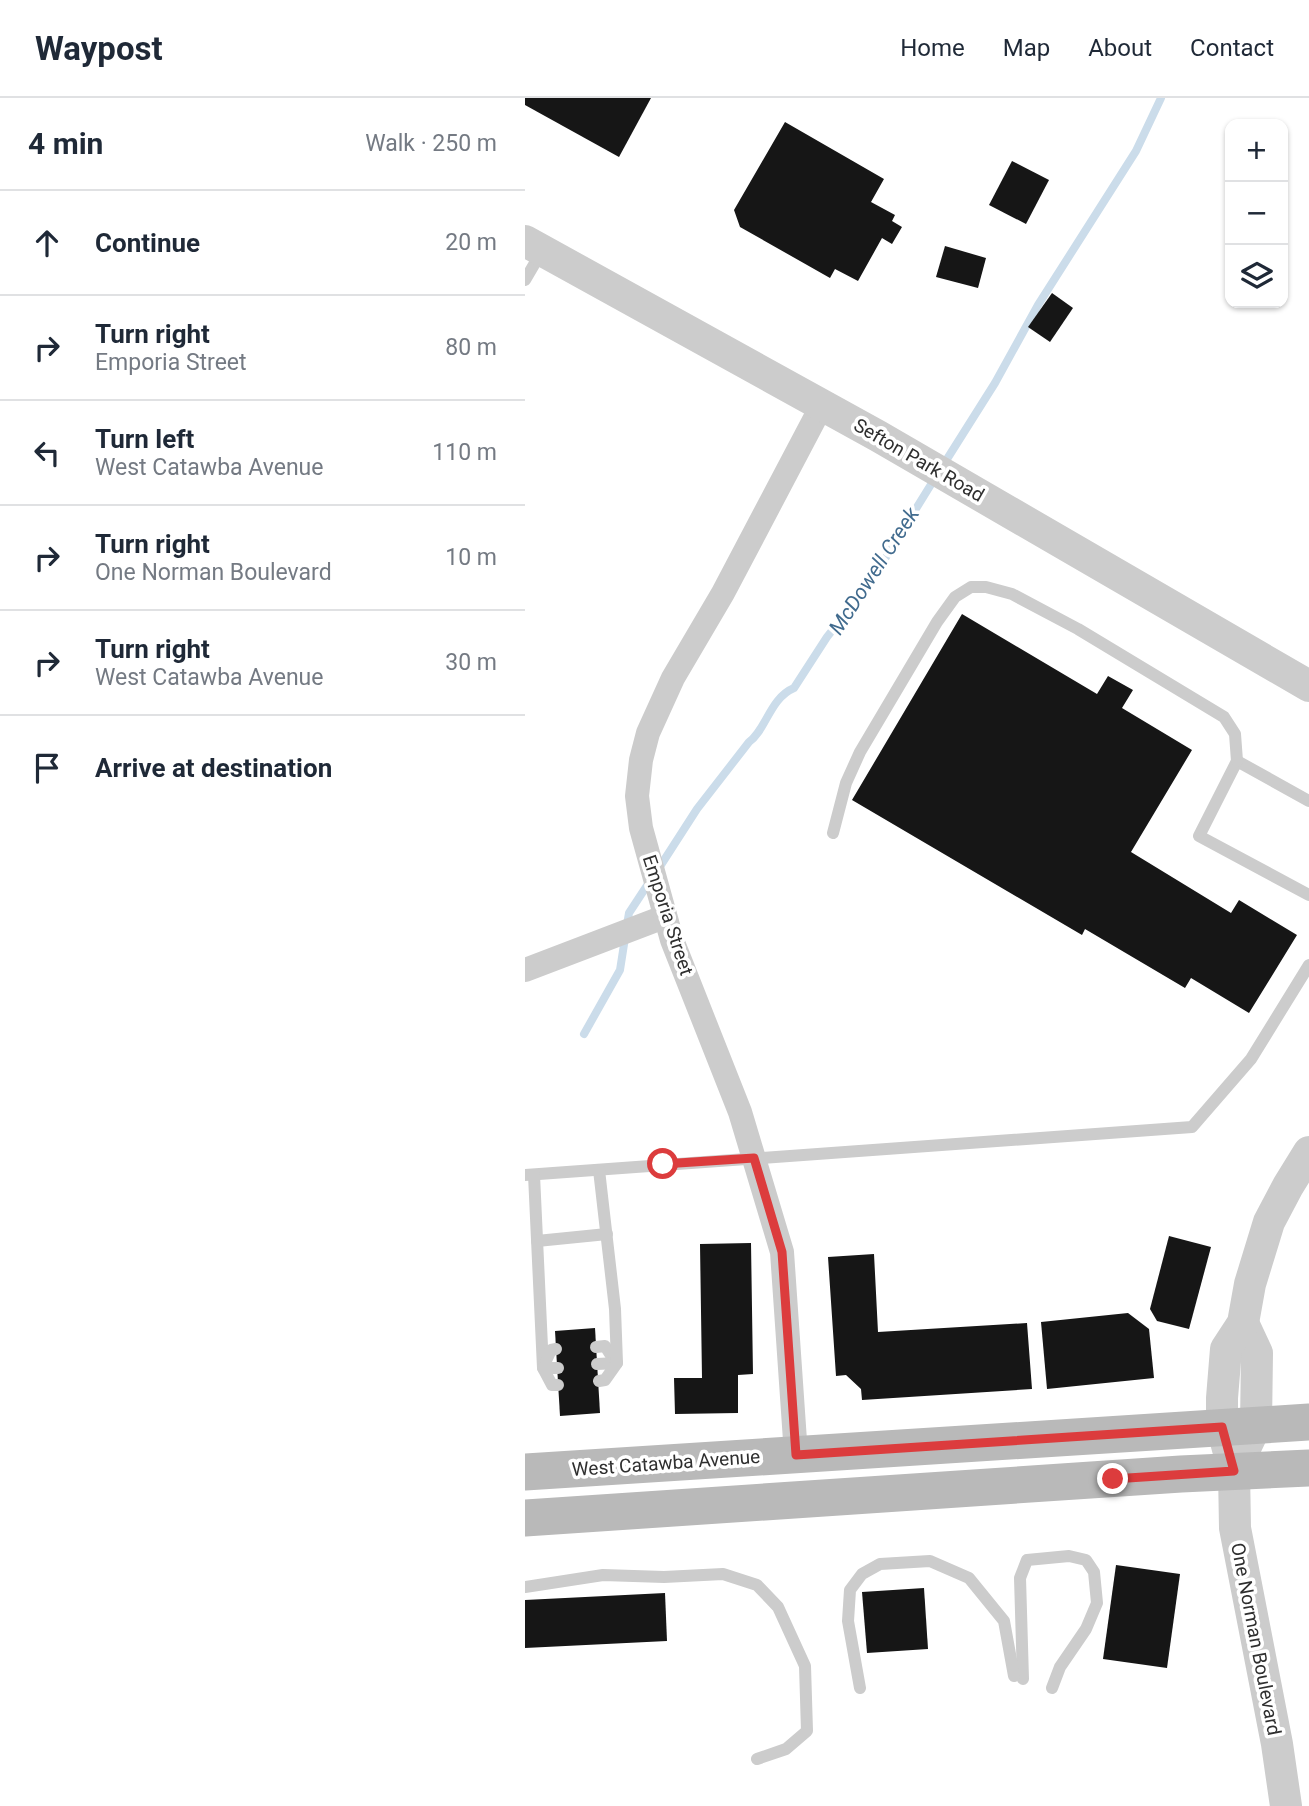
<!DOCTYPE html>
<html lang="en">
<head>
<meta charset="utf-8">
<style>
	body { margin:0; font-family:Roboto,sans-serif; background:#f6f6f7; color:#1f2937 }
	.controls { position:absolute; right:21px; top:21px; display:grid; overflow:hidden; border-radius:14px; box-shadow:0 2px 5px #0004 }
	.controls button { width:63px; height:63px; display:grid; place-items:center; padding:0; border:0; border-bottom:2px solid #e0e1e3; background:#fff; color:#1f2937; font:35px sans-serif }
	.stop { position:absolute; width:21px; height:21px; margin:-16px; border:5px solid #dc3c3d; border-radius:50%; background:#fff }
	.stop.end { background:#dc3c3d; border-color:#fff; box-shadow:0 2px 7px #0008 }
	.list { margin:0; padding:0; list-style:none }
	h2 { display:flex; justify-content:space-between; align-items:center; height:91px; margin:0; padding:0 28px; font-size:30px }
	h2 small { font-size:23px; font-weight:400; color:#747a83 }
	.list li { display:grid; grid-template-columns:46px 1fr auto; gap:21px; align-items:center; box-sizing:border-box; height:105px; padding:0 28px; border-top:2px solid #e0e1e3 }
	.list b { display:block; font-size:26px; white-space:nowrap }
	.list p { margin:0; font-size:23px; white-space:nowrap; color:#747a83 }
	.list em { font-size:23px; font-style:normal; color:#747a83 }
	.icon { flex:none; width:38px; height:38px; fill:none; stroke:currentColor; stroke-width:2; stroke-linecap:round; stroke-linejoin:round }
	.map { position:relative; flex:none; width:784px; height:1708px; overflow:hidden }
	header { display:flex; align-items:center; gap:42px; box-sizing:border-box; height:98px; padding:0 35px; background:#fff; border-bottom:2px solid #e0e1e3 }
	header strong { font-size:33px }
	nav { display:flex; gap:38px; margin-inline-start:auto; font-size:24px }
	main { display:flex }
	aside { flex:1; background:#fff }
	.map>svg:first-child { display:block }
</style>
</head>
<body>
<header>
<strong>Waypost</strong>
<nav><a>Home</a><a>Map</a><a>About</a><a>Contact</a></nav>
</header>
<main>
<aside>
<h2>4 min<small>Walk · 250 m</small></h2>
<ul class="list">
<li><svg class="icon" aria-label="ahead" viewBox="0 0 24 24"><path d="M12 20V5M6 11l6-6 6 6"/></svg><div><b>Continue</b></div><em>20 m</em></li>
<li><svg class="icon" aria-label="right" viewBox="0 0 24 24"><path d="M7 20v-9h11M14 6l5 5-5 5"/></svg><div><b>Turn right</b><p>Emporia Street</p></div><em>80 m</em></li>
<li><svg class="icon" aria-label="left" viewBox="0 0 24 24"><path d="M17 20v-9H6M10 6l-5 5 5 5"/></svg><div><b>Turn left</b><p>West Catawba Avenue</p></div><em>110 m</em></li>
<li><svg class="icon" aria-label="right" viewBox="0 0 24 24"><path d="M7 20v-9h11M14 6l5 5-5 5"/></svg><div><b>Turn right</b><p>One Norman Boulevard</p></div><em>10 m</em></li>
<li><svg class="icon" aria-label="right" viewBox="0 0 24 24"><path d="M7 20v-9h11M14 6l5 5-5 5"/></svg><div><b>Turn right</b><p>West Catawba Avenue</p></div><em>30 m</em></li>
<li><svg class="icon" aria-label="arrive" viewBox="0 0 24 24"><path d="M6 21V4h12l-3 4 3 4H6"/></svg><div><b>Arrive at destination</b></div></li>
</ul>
</aside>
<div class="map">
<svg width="784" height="1708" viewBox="0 0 784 1708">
	<rect width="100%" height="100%" fill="#fff"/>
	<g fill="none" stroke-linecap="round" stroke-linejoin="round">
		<g stroke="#cbdcea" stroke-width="8">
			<path d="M417,369l53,-84 43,-78 98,-154 25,-53"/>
			<path d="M134,770l38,-59 52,-67c17,-12 21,-44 45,-54l33,-51 43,-54 65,-105"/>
			<path d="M102,827l2,-12 21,-32"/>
			<path d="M59,936l36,-64 5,-32"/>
		</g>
	</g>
	<g fill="#161616">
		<path d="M0,0h126l-32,59 -94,-52z"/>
		<path d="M260,24l99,57 -13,23 24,13 -3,6 10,6 -10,17 -10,-6 -24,43 -23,-12 -5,9 -90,-51 -6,-17z"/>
		<path d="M487,63l37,19 -23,44 -37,-19z"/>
		<path d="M420,148l41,12 -8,30 -42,-11z"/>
		<path d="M527,195l21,15 -23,34 -22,-15z"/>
		<path d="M437,516l135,80 11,-18 25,14 -11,18 70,42 -61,102 100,61 8,-13 58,35 -48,78 -58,-35 -6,10 -100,-59 -3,6 -230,-135z"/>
		<path d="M644,1138l42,11 -22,82 -32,-8 -7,-12z"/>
		<path d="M226,1145l2,131 -15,1v38l-63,1 -1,-36h28l-2,-134z"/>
		<path d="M349,1156l4,78 149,-9 5,66 -170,11 -1,-11 -15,-14 -10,1 -8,-119z"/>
		<path d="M603,1215l21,16 5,49 -107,11 -6,-67z"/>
		<path d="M70,1230l5,85 -40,3 -5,-85z"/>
		<path d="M591,1467l64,9 -13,94 -64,-9z"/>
		<path d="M399,1490l4,61 -61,4 -5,-61z"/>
		<path d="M140,1495l2,48 -142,7v-48z"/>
	</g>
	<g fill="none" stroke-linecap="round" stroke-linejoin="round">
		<g stroke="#ccc" stroke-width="12">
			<path d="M0,182l17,-29"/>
			<path d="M784,703l-72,-40 -38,75 110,59"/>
			<path d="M308,735l13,-50 14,-31 77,-130 18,-25 16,-10h15l26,7 66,35 146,88 11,17 2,27"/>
			<path d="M0,1077l667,-48 59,-68 58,-94"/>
			<path d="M9,1077l9,193 9,17h6"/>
			<path d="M12,1143l70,-7"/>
			<path d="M71,1249l9,-1 11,17"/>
			<path d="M72,1266l20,-1"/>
			<path d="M19,1267l7,-15 5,-1"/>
			<path d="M18,1270h15"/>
			<path d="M74,1283l6,-1 12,-17 -2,-54 -16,-139"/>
			<path d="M0,1489l78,-12 61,2 59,-3 34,11 21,22 27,59 2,65 -21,18 -29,10"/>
			<path d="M498,1581l-3,-101 7,-18 42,-4 17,4 8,12 3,31 -11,26 -26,38 -8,21"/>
			<path d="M335,1590l-12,-67 2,-31 12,-16 18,-10 50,-3 39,17 35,43 10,55"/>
		</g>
		<g stroke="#ccc" stroke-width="24">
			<path d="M0,872l139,-53"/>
			<path d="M271,1357l-14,-203 -42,-140 -68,-172 -31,-112 -4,-32 4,-36 7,-27 25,-55 50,-85 99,-188"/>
		</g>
		<g stroke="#ccc" stroke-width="32">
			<path d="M0,143l353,195 431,250"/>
			<path d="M718,1225l14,30 -1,72 -10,21"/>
			<path d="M761,1708l-9,-62 -42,-216 -1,-57 -12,-44v-29l4,-49 17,-26 7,-39 19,-62 19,-36 21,-34"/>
		</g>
		<g stroke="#b9b9b9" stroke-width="37">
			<path d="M0,1374l784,-50"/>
			<path d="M0,1420l656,-44 128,-6"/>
		</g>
	</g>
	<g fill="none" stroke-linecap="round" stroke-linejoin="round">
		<path stroke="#dc3c3d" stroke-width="9" d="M138,1066l91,-6 28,94 14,203 426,-28 12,44 -121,8"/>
	</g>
	<g text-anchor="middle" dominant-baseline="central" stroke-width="7" stroke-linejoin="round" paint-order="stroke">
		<g font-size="19" fill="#2f2f2f" stroke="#fff">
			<text transform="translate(394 362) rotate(30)">Sefton Park Road</text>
			<text transform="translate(143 817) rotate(72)">Emporia Street</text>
			<text transform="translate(141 1365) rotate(-4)">West Catawba Avenue</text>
			<text transform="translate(731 1541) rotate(79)">One Norman Boulevard</text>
		</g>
		<g font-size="21" font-style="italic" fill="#416b8e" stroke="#fff">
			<text transform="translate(349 473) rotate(-57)">McDowell Creek</text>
		</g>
	</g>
</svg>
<div class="controls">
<button>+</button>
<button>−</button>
<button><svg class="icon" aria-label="layers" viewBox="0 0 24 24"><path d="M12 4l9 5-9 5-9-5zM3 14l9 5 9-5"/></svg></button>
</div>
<div class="stop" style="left:138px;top:1066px"></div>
<div class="stop end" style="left:588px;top:1381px"></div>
</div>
</main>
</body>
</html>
